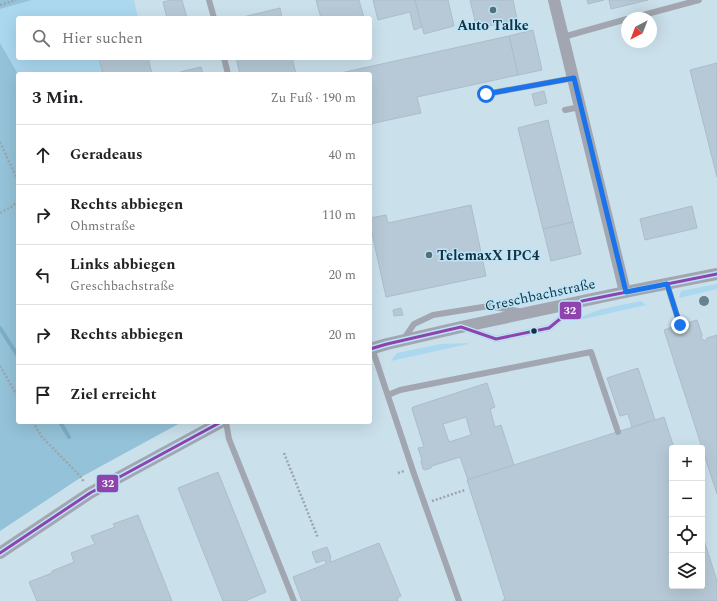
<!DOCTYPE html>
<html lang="de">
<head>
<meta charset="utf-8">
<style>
	body { margin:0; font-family:Spectral,serif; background:#f2f2f2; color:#202124 }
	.controls { position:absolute; right:12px; bottom:12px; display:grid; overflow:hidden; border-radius:4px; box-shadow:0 4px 16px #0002 }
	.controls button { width:36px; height:36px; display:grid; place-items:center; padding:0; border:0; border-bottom:1px solid #e0e0e0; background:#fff; color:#202124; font:20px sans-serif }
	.compass { position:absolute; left:621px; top:12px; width:36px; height:36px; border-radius:50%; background:#fff; box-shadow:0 4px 16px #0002; rotate:222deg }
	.stop { position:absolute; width:12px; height:12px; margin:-9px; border:3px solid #1a73e8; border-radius:50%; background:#fff }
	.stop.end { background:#1a73e8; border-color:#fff; box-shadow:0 1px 4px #0008 }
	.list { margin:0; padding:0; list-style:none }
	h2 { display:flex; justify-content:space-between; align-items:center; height:52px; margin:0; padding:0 16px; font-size:17px }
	h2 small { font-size:13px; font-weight:400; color:#757577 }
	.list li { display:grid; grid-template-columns:26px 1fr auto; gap:12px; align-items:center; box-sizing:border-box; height:60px; padding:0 16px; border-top:1px solid #e0e0e0 }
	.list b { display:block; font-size:15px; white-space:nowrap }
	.list p { margin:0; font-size:13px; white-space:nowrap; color:#757577 }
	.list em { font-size:13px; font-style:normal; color:#757577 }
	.icon { flex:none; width:22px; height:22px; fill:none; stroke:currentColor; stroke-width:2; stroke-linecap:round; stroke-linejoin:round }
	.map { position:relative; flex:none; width:717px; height:601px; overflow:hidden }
	.search { position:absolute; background:#fff; box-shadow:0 4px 16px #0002; left:16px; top:16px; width:356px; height:44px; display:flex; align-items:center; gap:10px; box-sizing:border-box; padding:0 14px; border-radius:4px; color:#757577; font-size:15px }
	.panel { position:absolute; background:#fff; box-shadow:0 4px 16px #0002; left:16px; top:72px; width:356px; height:352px; border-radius:4px }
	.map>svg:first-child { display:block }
</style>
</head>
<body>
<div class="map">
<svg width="717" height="601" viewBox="0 0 717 601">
	<rect width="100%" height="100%" fill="#cae0eb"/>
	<g fill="#abd8ef">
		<path d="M32,0h102l4,18h-120v40h81l4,16h-85l-18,-31v-34z"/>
		<path d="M717,284v5l-38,9 2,-7z"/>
		<path d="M641,301l5,4 -71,16 -1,-1 19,-8 9,-3z"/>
		<path d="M468,343v1l-77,17 6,-8 44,-9z"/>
	</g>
	<g fill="#94c2d8">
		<path d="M0,0h32l-32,9z"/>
		<path d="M0,43l18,31v348h164l-99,54 -83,55z"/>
	</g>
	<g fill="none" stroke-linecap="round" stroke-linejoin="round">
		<g stroke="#7aaec7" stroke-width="4">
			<path d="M0,328l18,28"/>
			<path d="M60,422l9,15"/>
		</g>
	</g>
	<g fill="#b7c9d7" stroke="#abbdcb" fill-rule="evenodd">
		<path d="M171,0h11l5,18h-20l-4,-16z"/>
		<path d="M316,0h43l5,18h-43z"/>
		<path d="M373,0h42l7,27 -8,3 -4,-18 -32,8z"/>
		<path d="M415,0h33l6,26 -30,8z"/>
		<path d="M470,0h43l4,19 -40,10z"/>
		<path d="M587,0h17l-16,4z"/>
		<path d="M609,0h39l-37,9z"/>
		<path d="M280,8l2,10h-43z"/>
		<path d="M533,30l9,40 -24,5 -9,-39z"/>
		<path d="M509,36l9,39 -101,22 4,16 -51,11v-50h-34z"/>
		<path d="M99,58h49l4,16h-49z"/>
		<path d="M236,58h56l4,16h-56z"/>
		<path d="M717,63v114l-27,-107z"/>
		<path d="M201,67l2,7h-22l-1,-2z"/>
		<path d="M544,91l3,12 -12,3 -3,-12z"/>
		<path d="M548,120l25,102 -30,7 -25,-101z"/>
		<path d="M471,205l15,71 -100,21 -16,-73v-6l16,-3 2,8z"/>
		<path d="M692,206l5,22 -52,12 -5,-21z"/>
		<path d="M573,222l8,32 -30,7 -8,-32z"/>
		<path d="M401,308l2,7 -9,1 -1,-6z"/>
		<path d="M697,320l5,15 -1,3 4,3 2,-3 10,-3v159l-53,-164 11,-4 2,-2 5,-2 4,1z"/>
		<path d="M638,368l17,52 -23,7 -4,-13 -8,2 -13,-38z"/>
		<path d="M487,383l8,24 -5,2 5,18 6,-2 13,40 -46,15 -8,-23 -28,9 -1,2 -6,2 -2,-1 -2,-7 1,-2 -4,-12 6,-1 -12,-38 1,-2zM466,417l5,18 -22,7 -6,-18z"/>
		<path d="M664,417l10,31h-2v138h30v-52l15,47v20h-215l3,-2 -38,-119z"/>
		<path d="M218,472l48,120 -21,9h-22l-45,-113z"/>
		<path d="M138,515l34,86h-135l-8,-19 23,-9v-2l22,-9 -3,-9 24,-9 -4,-8 24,-9 -2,-3z"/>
		<path d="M379,543l22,53 -4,2 1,3h-96l-9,-24 33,-13 -1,-4 -9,3 -4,-11 15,-5 4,10 -1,1 1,4z"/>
	</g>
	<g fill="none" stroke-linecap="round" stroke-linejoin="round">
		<g stroke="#9ca4ac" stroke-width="2.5" stroke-dasharray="2 2" stroke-linecap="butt">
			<path d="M0,5l16,-5"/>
			<path d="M0,142l18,39"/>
			<path d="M0,213l13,-7 5,-6"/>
			<path d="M0,366l18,31"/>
			<path d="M33,422l9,15 38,39 4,6"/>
			<path d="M284,453l34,85"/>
			<path d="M398,473l6,-2"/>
			<path d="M432,501l33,-11"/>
		</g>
		<g stroke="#a1a6b0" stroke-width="6">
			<path d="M209,0l5,18"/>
			<path d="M632,18l67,-18"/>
			<path d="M563,37l64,-18"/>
			<path d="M224,58l4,16"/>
			<path d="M486,94l88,-16"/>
			<path d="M565,110l15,-3"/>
			<path d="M667,284l13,41"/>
			<path d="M465,328l31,11 53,-11 29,-24"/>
			<path d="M403,340l11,-16 19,-9 56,-9 29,5"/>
			<path d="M372,348l41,123 46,130"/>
			<path d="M388,395l12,-5 191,-38 27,80"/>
			<path d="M226,422l3,17 65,162"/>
		</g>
		<g stroke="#a1a6b0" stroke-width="12">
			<path d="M554,0l71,292"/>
			<path d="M370,349l17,-5 74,-17 164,-35 92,-18"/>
			<path d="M0,553l90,-60 131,-71"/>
		</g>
		<g stroke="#bce4f9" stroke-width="6">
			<g id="bus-1">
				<path d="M370,349l17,-5 74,-17 35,12 53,-11 33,-27 135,-27"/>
				<path d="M0,553l90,-60 131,-71"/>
			</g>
		</g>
		<use href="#bus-1" stroke="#8e44ad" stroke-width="3"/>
	</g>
	<circle fill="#66818f" cx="704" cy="301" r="5"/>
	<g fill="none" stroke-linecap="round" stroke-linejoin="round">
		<path stroke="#1a73e8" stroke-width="5" d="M486,94l88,-16 52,214 41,-8 13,41"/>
	</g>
	<g fill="#546e7b" stroke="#bce4f9" stroke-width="1.5">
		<circle cx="493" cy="10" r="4"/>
		<circle cx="429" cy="255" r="4"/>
	</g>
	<circle fill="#14313e" stroke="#bce4f9" stroke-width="1.5" cx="534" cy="331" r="3.5"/>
	<g text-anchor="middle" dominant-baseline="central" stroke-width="3" stroke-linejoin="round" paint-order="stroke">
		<g font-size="14" font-weight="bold" fill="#14313e" stroke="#bce4f9">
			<text x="493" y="25">Auto Talke</text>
			<text x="437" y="255" text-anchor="start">TelemaxX IPC4</text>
		</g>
		<g font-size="14" fill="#14313e" stroke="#bce4f9">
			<text transform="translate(540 295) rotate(-12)">Greschbachstraße</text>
		</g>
	</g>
	<g stroke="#bce4f9" stroke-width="1.5">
		<rect x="559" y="301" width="23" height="19" rx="4" fill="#8e44ad"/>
		<rect x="96" y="474" width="23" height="19" rx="4" fill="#8e44ad"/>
	</g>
	<g font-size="11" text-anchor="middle" font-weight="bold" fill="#fff">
		<text x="570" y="314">32</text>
		<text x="108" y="487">32</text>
	</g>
</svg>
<div class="controls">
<button>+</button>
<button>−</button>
<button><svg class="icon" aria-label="locate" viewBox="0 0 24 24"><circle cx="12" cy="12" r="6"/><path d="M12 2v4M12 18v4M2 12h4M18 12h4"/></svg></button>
<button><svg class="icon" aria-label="layers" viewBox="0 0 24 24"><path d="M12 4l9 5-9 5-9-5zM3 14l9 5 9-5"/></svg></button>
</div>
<svg class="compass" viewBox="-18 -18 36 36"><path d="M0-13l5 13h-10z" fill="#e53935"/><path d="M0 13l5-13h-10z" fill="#757577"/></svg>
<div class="stop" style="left:486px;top:94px"></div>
<div class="stop end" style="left:680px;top:325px"></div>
<div class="search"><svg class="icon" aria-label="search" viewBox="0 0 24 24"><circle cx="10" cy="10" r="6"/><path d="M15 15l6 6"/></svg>Hier suchen</div>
<section class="panel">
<h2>3 Min.<small>Zu Fuß · 190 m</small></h2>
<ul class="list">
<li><svg class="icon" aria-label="ahead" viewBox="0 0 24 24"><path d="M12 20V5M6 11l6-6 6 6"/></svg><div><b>Geradeaus</b></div><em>40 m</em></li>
<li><svg class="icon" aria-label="right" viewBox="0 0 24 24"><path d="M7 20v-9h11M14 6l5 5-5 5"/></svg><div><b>Rechts abbiegen</b><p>Ohmstraße</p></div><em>110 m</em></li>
<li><svg class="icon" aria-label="left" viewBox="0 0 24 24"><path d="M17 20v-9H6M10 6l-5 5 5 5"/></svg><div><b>Links abbiegen</b><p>Greschbachstraße</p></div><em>20 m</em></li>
<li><svg class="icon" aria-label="right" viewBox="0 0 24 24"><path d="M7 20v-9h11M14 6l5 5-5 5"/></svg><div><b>Rechts abbiegen</b></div><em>20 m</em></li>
<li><svg class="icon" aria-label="arrive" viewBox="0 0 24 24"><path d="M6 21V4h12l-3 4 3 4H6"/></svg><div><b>Ziel erreicht</b></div></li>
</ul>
</section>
</div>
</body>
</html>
